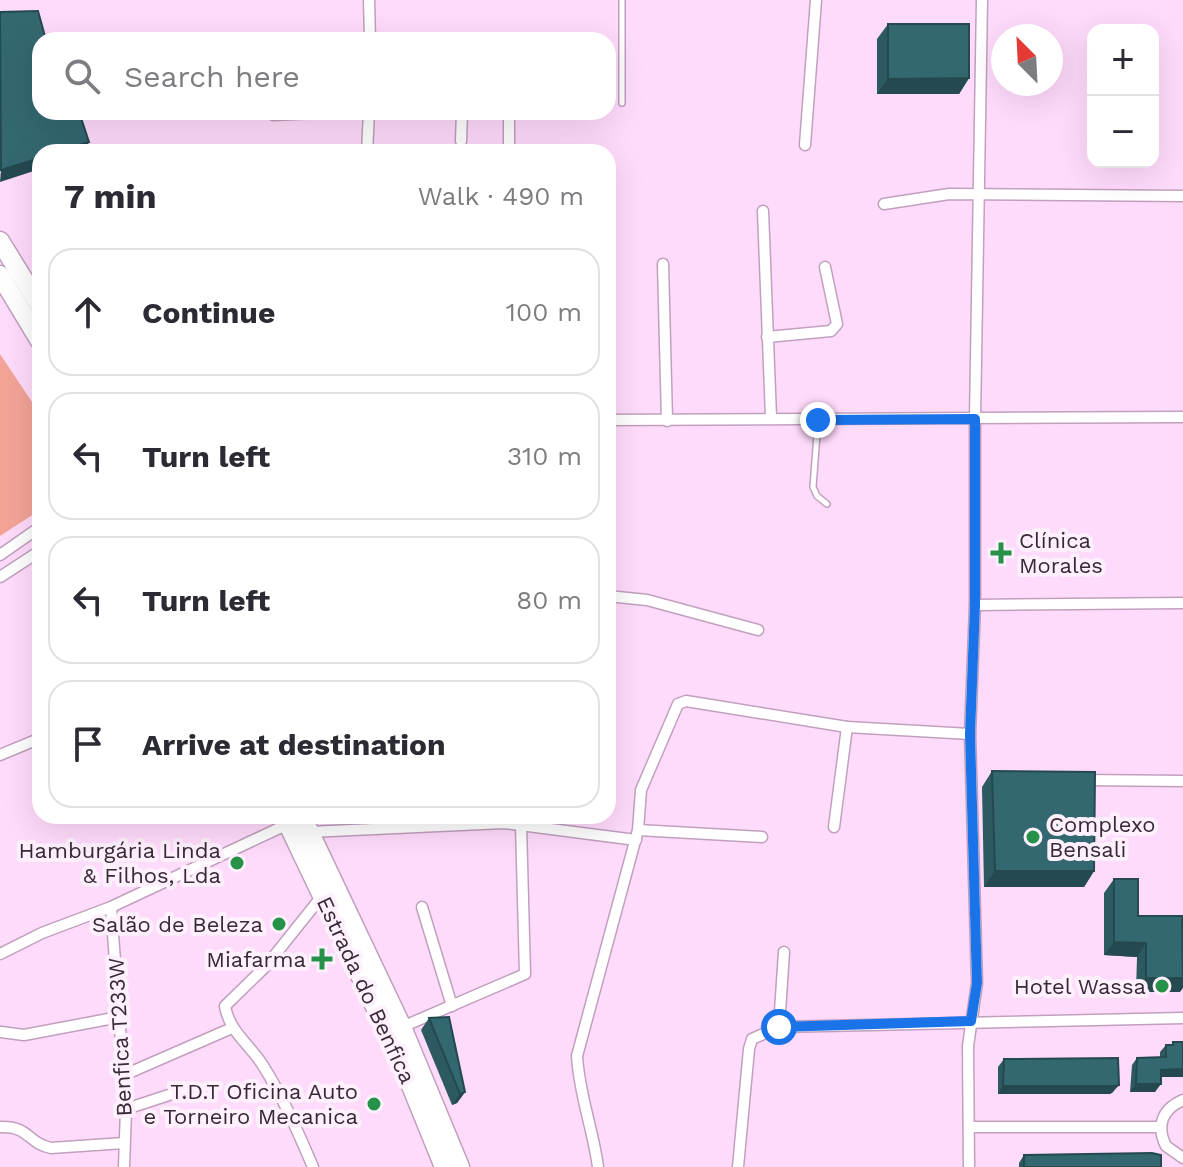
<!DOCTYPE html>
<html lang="en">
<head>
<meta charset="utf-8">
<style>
	body { margin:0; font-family:"Work Sans",sans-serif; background:#f7f7f7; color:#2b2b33 }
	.controls { position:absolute; right:24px; top:24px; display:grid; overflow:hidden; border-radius:16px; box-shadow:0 8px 32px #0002 }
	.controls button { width:72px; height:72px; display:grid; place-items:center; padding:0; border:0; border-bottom:2px solid #e1e1e2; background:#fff; color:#2b2b33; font:40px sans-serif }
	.compass { position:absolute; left:991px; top:24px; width:72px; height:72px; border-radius:50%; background:#fff; box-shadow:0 8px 32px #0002; rotate:336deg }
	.stop { position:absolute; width:24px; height:24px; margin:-18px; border:6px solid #1a73e8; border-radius:50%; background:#fff }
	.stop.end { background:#1a73e8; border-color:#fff; box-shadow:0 2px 8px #0008 }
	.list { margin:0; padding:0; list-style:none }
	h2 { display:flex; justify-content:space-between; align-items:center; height:104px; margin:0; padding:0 32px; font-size:34px }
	h2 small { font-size:26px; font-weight:400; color:#7c7c81 }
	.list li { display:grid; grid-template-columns:52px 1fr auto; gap:24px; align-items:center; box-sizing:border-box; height:128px; margin:0 16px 16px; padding:0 16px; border:2px solid #e1e1e2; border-radius:24px }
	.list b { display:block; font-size:30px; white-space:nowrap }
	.list em { font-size:26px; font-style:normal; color:#7c7c81 }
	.icon { flex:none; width:44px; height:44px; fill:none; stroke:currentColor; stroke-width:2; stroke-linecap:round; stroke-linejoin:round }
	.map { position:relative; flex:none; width:1183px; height:1167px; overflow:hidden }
	.search { position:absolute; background:#fff; box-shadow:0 8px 32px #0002; left:32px; top:32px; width:584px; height:88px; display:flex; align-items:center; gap:20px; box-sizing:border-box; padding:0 28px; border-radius:24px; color:#7c7c81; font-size:30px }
	.panel { position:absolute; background:#fff; box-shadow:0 8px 32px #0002; left:32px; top:144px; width:584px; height:680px; border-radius:24px }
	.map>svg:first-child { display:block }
</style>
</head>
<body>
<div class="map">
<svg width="1183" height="1167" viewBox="0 0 1183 1167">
	<rect width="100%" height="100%" fill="#ffdbfb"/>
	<path fill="#f3a497" d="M0,354l40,60v96l-40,26z"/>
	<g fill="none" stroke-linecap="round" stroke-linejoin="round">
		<g stroke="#c1a0be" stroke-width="8">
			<g id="lane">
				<path d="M622,103v-103"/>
				<path d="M818,421l-5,66 4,9 10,8"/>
			</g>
		</g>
		<g stroke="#c1a0be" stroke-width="13">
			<g id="street">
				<path d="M369,0l1,40"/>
				<path d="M509,112v31"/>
				<path d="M273,115l65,-3"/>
				<path d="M461,141l1,-29"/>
				<path d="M805,145l11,-145"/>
				<path d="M367,152l2,-40"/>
				<path d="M884,204l65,-10 234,2"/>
				<path d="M763,211l8,206"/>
				<path d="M663,264l4,157"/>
				<path d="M767,337l64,-6 6,-7 -12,-57"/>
				<path d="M608,420l575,-3"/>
				<path d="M0,555l40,-28"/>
				<path d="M0,577l40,-26"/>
				<path d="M608,596l39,4 111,30"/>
				<path d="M975,605l208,-2"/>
				<path d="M0,755l36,-15"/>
				<path d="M1083,780l100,1"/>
				<path d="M834,827l13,-100"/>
				<path d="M638,830l124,7"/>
				<path d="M309,832l195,-9 132,17"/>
				<path d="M111,907l15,202 -2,58"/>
				<path d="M422,907l30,99"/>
				<path d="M0,954l42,-21 69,-26 177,-83"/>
				<path d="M402,1027l123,-53 -4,-149"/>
				<path d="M779,1027l5,-75"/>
				<path d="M1,1032l23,3 95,-18"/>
				<path d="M124,1075l108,-47"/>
				<path d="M1183,1100c-21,9 -27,26 -17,46l17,12"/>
				<path d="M126,1109l61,-20"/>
				<path d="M0,1127c30,-1 27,16 51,21l73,-5"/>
				<path d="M969,1127h192"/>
				<path d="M313,1167c-15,-35 -30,-70 -51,-103 -13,-20 -33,-33 -37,-58l41,-40 56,-70"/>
				<path d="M598,1167c-5,-38 -19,-73 -21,-111l61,-226 3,-40 37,-86 8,-3 161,26 123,7"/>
				<path d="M738,1167l11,-118 3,-10 27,-12 404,-9"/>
				<path d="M969,1167l-1,-121 9,-63 -7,-249 5,-129v-186l7,-419"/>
			</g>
		</g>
		<g stroke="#c1a0be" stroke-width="21">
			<g id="highway">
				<path d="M0,241l40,65"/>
				<path d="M0,275l40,66"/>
				<path d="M284,816l117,245 43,106"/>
				<path d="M302,816l100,211 58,140"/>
			</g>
		</g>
		<use href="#lane" stroke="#fff" stroke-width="5"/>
		<use href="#street" stroke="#fff" stroke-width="10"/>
		<use href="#highway" stroke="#fff" stroke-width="18"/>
	</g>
	<g fill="#2d5961">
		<path d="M888,24l81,54 -10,16h-82v-55z"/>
		<path d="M992,771l102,100 -10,16h-100l-2,-100z"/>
		<path d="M1114,879l24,37 42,76h-44l1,-35 -33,-2v-62z"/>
		<path d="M429,1018l36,74 -8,11 -5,2 -31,-75z"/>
		<path d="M1173,1042h10v35h-22l-6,15h-25l2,-27 5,-7 23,-1v-5l6,-7h5z"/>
		<path d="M1004,1059l109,33 -3,2h-112v-27z"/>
		<path d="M1024,1155l137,12h-142v-4z"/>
	</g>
	<g fill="#24494f">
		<path d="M969,78l-10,16h-82l11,-15z"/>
		<path d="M89,142l-7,10h-25z"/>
		<path d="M40,158v11l-40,13 1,-12z"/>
		<path d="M995,871h99l-10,16h-100z"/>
		<path d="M1114,942l32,1 -9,14 -33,-2z"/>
		<path d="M1146,978h37v10l-3,4h-44z"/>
		<path d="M1183,1069v8h-28l6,-7z"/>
		<path d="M1136,1084h25l-6,8h-25z"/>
		<path d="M1119,1085l-6,7 -3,2h-112l5,-8z"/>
		<path d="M465,1092l-8,11 -5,2 8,-11z"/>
	</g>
	<g fill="#346871" stroke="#24494f" stroke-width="2">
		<path d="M38,11l8,29h-6v72h39l10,30 -32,10h-17v6l-39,12 -1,-158z"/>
		<path d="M888,24h81v54l-81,1z"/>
		<path d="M992,771l103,1 -1,99h-99z"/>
		<path d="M1114,879h24v37h44l1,62h-37v-35l-32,-1z"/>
		<path d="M449,1017l16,75 -5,2 -31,-76z"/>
		<path d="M1173,1042h10v27l-22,1v14h-25l1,-26 29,-1v-12h7z"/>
		<path d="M1118,1058l1,27 -3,1h-113l1,-27z"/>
		<path d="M1152,1153l9,2v12h-137v-12z"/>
	</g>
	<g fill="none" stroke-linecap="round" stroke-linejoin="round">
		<path stroke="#1a73e8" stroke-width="10" d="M779,1027l192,-6 6,-38 -7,-249 5,-129v-186l-157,1"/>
	</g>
	<g fill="#259149" stroke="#fff0fd" stroke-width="3">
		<path d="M997 541h8v8h8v8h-8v8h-8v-8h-8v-8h8z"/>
		<circle cx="1033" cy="837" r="8"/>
		<circle cx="237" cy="863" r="8"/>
		<circle cx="279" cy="924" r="8"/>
		<path d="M318 947h8v8h8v8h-8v8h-8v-8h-8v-8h8z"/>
		<circle cx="1162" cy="986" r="8"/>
		<circle cx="374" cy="1104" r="8"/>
	</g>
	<g text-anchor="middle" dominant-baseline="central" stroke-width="8" stroke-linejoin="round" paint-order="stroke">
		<g font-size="22" fill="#372a36" stroke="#fff0fd" text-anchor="end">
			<text x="1019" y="540" text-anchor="start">Clínica<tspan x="1019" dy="25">Morales</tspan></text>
			<text x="1049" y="824" text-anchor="start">Complexo<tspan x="1049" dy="25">Bensali</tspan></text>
			<text x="221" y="850">Hamburgária Linda<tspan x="221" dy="25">&amp; Filhos, Lda</tspan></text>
			<text x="263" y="924">Salão de Beleza</text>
			<text x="306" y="959">Miafarma</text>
			<text x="1146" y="986">Hotel Wassa</text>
			<text x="358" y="1091">T.D.T Oficina Auto<tspan x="358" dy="25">e Torneiro Mecanica</tspan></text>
		</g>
		<g font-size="22" fill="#372a36" stroke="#fff0fd">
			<text transform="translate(366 990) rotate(65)">Estrada do Benfica</text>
			<text transform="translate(120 1037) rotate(-93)">Benfica T233W</text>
		</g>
	</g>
</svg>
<div class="controls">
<button>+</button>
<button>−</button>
</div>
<svg class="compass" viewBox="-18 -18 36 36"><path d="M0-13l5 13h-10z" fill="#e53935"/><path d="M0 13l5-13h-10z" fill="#7c7c81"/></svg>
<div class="stop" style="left:779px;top:1027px"></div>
<div class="stop end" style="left:818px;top:420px"></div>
<div class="search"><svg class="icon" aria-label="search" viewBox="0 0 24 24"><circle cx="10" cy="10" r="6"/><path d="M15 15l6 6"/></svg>Search here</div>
<section class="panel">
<h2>7 min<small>Walk · 490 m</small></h2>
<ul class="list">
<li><svg class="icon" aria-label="ahead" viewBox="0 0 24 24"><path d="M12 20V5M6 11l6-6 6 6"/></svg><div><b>Continue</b></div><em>100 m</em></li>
<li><svg class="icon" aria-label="left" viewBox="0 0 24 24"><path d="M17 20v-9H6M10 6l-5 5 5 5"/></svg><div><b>Turn left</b></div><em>310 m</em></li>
<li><svg class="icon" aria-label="left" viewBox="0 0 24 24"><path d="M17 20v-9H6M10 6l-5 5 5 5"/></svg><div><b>Turn left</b></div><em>80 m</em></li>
<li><svg class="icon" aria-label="arrive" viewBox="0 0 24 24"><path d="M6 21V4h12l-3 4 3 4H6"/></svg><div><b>Arrive at destination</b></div></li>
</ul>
</section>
</div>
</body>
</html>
